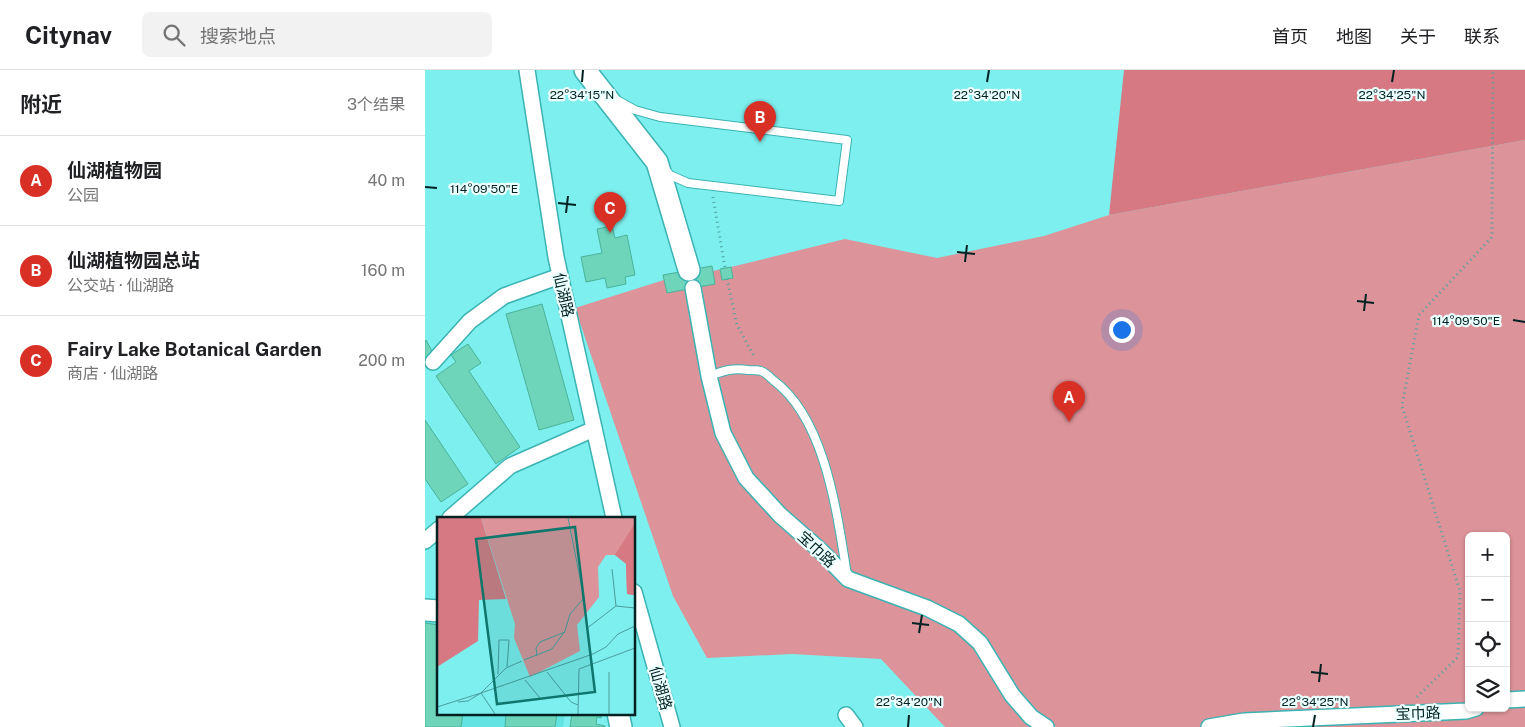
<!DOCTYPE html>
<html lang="zh">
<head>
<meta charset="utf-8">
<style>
	body { margin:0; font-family:"Public Sans","Noto Sans SC",sans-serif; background:#f2f2f2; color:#202124 }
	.controls { position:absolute; right:15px; bottom:15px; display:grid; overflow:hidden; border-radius:8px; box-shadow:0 1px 4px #0004 }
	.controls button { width:45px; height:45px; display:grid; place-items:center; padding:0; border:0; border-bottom:1px solid #e0e0e0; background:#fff; color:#202124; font:25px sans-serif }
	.you { position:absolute; left:696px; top:259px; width:18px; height:18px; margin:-12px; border:4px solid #fff; border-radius:50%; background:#1a73e8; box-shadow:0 0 0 8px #1a73e833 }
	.badge { display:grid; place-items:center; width:32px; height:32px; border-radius:50%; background:#d93025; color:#fff; font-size:16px; font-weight:700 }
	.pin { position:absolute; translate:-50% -41px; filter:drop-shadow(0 1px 2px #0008) }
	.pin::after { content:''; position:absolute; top:26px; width:18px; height:15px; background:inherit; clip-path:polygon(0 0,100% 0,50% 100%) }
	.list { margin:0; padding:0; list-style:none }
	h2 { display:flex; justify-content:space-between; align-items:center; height:65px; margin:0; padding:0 20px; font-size:21px }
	h2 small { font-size:16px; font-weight:400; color:#757577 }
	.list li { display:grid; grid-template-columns:32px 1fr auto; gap:15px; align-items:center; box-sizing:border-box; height:90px; padding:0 20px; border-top:1px solid #e0e0e0 }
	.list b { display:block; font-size:19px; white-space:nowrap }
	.list p { margin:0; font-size:16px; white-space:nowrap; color:#757577 }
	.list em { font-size:16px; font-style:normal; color:#757577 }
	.icon { flex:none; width:28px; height:28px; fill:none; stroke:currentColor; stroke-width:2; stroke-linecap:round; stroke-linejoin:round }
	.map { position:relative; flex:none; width:1100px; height:657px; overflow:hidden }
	header { display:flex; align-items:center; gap:30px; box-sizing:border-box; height:70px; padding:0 25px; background:#fff; border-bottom:1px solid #e0e0e0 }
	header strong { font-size:24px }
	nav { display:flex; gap:28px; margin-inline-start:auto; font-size:18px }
	.search { width:350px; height:45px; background:#f2f2f2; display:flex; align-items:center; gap:12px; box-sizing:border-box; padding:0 18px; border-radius:8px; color:#757577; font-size:19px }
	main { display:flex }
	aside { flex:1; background:#fff }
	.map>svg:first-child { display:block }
</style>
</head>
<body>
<header>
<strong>Citynav</strong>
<div class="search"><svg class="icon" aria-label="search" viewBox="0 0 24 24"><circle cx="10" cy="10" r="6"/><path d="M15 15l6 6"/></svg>搜索地点</div>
<nav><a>首页</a><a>地图</a><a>关于</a><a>联系</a></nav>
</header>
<main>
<aside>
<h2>附近<small>3个结果</small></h2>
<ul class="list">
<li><span class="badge">A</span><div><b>仙湖植物园</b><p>公园</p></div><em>40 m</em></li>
<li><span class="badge">B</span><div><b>仙湖植物园总站</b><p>公交站 · 仙湖路</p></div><em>160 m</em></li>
<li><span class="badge">C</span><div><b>Fairy Lake Botanical Garden</b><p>商店 · 仙湖路</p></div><em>200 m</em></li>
</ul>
</aside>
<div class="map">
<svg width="1100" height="657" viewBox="0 0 1100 657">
	<rect width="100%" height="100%" fill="#7defee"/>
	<path fill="#63e3e1" d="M0,552l14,2v89h126l-2,14h-138z"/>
	<path fill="#dc9399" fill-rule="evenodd" d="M1100,70v587h-580l-64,-68 -89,-5 -85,4 -34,-62 -98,-288 89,-28 -1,-5 49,-9 1,5 18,-4 114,-28 92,19 107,-22 65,-21zM1044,466h37v172h-37z"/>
	<path fill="#d77982" d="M699,0h401v70l-416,75z"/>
	<g fill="#6ed5ba" stroke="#4bb39a">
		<path d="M187,156l3,12 12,-3 8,40 -10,2 1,7 -19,4 -2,-10 -19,4 -5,-25 21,-4 -5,-24z"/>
		<path d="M287,196l3,18 -48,9 -4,-18z"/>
		<path d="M306,197l2,11 -11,2 -2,-11z"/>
		<path d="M117,234l32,116 -35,10 -33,-116z"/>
		<path d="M1,270l7,13 -8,5v-17z"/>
		<path d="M43,274l13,19 -12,8 51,76 -24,17 -60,-88 20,-14 -5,-7z"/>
		<path d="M0,350l43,64 -27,18 -16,-23z"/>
		<path d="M0,553l14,2v88h24l-2,14h-36z"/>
		<path d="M81,643h51l-2,14h-50z"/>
		<path d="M147,643h29v5l-4,-1 -1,7 9,2v1h-35z"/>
	</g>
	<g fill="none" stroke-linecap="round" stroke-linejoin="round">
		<g stroke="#3bb3b3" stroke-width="10">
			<g id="lane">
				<path d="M192,30l18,10 25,7 187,23 -8,61 -151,-18 -18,-8 -4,-5"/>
				<path d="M284,306c17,-6 23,-8 40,-6 4,0 9,0 12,1 4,1 9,6 12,9 53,39 64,134 74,195"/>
			</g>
		</g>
		<g stroke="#3bb3b3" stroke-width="18">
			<g id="street">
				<path d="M102,0l29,187 58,261"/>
				<path d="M268,218l16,88 14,57 23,45 34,37 41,36 27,28 79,29 32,16 21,19 32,52 19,22 15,10"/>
				<path d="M8,292l37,-41 34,-25 56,-20"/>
				<path d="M25,448l60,-52 84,-37"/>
				<path d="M0,471l14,-12"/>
				<path d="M209,522l38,135"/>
				<path d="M1081,630l19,-1"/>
				<path d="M421,645l9,12"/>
				<path d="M784,657l35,-6 222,-10 10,-3"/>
			</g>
		</g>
		<g stroke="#3bb3b3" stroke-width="24">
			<g id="secondary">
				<path d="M160,0l72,92 32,108"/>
				<path d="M0,540l14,1"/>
				<path d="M193,643l3,14"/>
			</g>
		</g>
		<g stroke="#4fa4a3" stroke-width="3" stroke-dasharray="1 4" stroke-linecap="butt">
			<path d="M288,127l12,71"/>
			<path d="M302,209l10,46 18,33"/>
			<path d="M992,627l41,-40 2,-66 -58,-185 17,-91 73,-78 1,-167"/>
		</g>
		<use href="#lane" stroke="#fff" stroke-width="8"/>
		<use href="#street" stroke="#fff" stroke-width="15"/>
		<use href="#secondary" stroke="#fff" stroke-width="21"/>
	</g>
	<path fill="none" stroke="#002121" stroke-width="2" d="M157,12l1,-12M562,12l2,-12M967,12l2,-12M0,117l12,1M133,133l18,2M141,143l2,-17M532,182l18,2M540,192l2,-17M932,231l17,2M939,241l2,-17M1088,250l12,2M487,553l17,2M494,563l3,-18M886,602l17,2M894,612l2,-18M483,657l1,-12M888,657l2,-12"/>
	<g text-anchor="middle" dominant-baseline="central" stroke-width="4.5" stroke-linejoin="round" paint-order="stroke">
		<g font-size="15" fill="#002121" stroke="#ebfffe">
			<text transform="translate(139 225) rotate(77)">仙湖路</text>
			<text transform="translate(392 479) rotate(43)">宝巾路</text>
			<text transform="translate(236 618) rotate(74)">仙湖路</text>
			<text transform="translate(993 643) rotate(-2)">宝巾路</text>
		</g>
	</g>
	<g transform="translate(12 447)">
		<rect width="198" height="198" fill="#7defee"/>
		<path d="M44,1h153v77l-7,-1 -1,-30 -3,-5 -8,-4h-9l-8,12 1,30 -22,28 3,26 -50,26 -16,-39 1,-14z" fill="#dc9399"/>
		<path d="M0,1h44l25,81 -27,1 -1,41 -41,26zM197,8v70l-7,-1 -1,-30 -11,-9z" fill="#d77982"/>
		<path fill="none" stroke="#4b9d9c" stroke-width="1" d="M175,52l4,37M149,112l30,-23 19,2M100,139l-1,-8 4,-6 25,-10M87,143l28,-11 13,-18 5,-17 14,-16 -16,-80M110,155l24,30 7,3M172,155v42M61,157l1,-34h10l-2,27M88,163l15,18M44,176l14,21M21,185l10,-1 13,-8 112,-39 13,-7 12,-13 17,-8M0,190l44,-14 25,-25 16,-7M141,197l1,-45 56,-21"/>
		<path fill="#0f766e" fill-opacity="0.15" stroke="#0f766e" stroke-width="2.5" d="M138,10l20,165 -98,12 -21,-165z"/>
		<rect width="198" height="198" fill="none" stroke="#002121" stroke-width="2.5"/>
	</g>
	<g font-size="12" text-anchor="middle" fill="#002121" stroke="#ebfffe" stroke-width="4.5" stroke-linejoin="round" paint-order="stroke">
		<text x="157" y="29">22°34'15"N</text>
		<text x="562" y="29">22°34'20"N</text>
		<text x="967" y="29">22°34'25"N</text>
		<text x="59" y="123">114°09'50"E</text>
		<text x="1041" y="255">114°09'50"E</text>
		<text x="484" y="636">22°34'20"N</text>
		<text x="890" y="636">22°34'25"N</text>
	</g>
</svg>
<div class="controls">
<button>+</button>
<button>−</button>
<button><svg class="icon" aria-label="locate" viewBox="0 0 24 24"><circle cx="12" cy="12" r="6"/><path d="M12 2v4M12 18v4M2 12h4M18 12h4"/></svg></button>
<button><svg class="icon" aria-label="layers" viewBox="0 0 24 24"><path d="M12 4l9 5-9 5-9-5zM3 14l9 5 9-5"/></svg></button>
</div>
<div class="you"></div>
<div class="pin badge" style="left:644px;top:352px">A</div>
<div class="pin badge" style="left:335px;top:72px">B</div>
<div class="pin badge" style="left:185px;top:163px">C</div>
</div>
</main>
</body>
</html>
